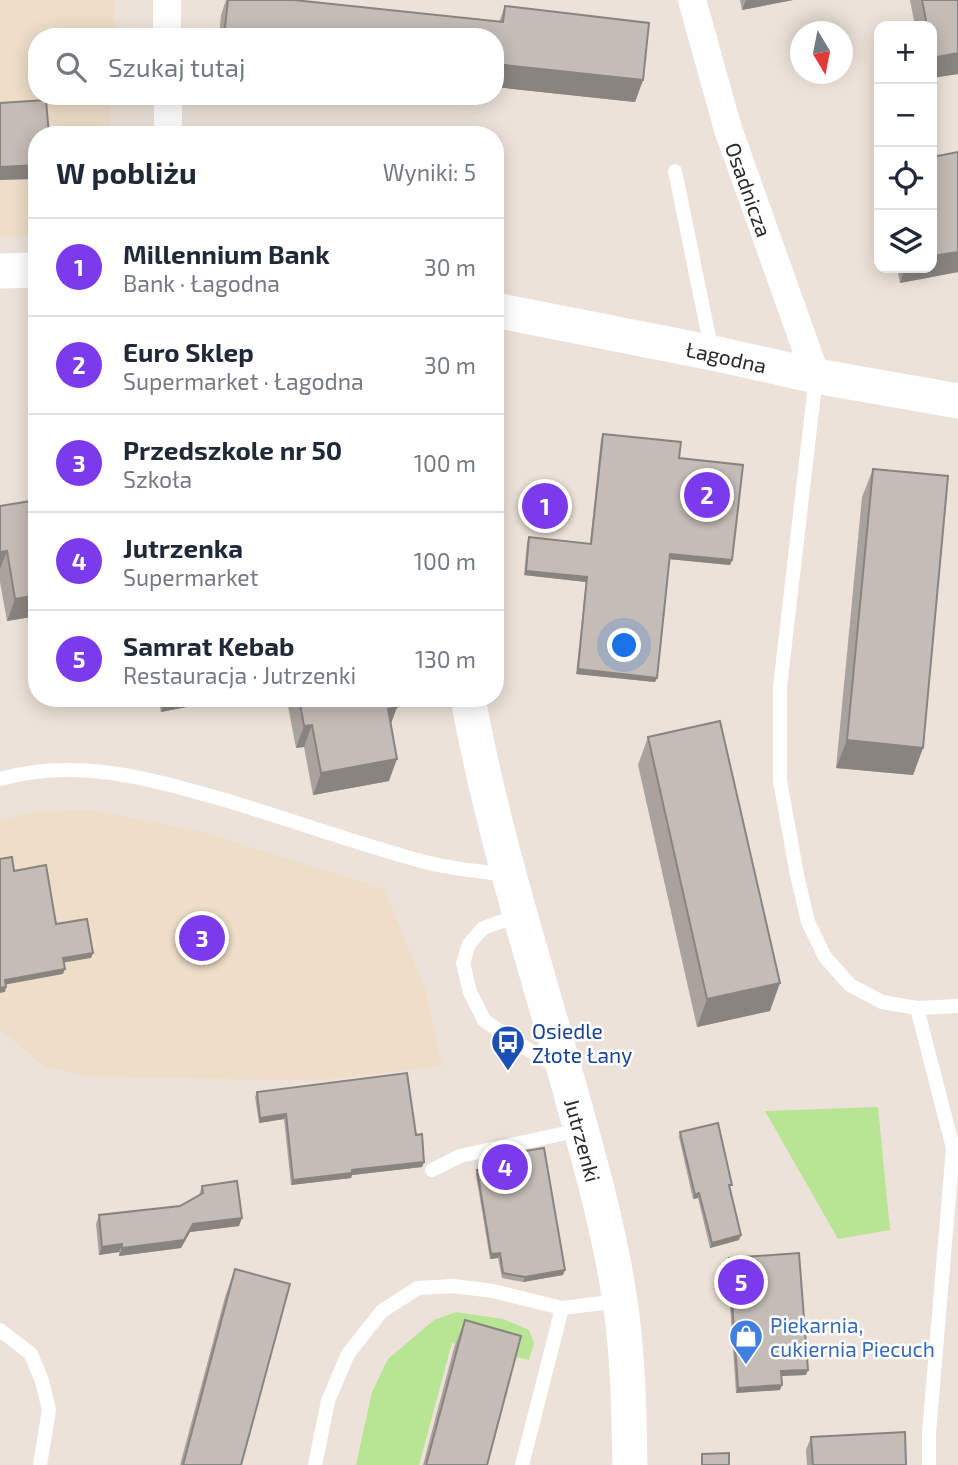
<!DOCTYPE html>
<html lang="pl">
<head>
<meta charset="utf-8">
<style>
	body { margin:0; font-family:"Exo 2",sans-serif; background:#f6f6f7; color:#1f2937 }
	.controls { position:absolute; right:21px; top:21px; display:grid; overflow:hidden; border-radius:14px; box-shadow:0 4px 18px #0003 }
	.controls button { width:63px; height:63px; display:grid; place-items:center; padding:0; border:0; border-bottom:2px solid #e0e1e3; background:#fff; color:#1f2937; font:35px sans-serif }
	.compass { position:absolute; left:790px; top:21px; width:63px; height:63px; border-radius:50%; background:#fff; box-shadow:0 4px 18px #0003; rotate:170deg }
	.you { position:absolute; left:625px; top:646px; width:24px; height:24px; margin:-18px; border:5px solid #fff; border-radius:50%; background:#1a73e8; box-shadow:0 0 0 10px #1a73e833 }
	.badge { display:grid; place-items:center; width:46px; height:46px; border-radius:50%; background:#7c3aed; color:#fff; font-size:23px; font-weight:700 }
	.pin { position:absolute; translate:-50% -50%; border:4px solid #fff; box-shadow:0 2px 7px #0006 }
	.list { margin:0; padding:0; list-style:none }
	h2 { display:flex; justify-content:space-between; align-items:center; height:91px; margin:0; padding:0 28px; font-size:30px }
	h2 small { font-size:23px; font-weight:400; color:#747a83 }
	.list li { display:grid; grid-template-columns:46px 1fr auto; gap:21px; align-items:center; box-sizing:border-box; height:98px; padding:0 28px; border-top:2px solid #e0e1e3 }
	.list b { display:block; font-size:26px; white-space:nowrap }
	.list p { margin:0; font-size:23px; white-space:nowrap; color:#747a83 }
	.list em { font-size:23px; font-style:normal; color:#747a83 }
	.icon { flex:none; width:38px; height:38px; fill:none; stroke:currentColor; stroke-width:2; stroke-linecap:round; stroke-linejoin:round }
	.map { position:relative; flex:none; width:958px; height:1465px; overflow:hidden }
	.search { position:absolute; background:#fff; box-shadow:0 4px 18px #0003; left:28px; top:28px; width:476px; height:77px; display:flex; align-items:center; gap:18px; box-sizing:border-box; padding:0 24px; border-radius:28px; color:#747a83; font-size:26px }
	.panel { position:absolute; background:#fff; box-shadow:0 4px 18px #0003; left:28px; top:126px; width:476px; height:581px; border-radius:28px }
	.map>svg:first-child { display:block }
</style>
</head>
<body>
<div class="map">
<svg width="958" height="1465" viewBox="0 0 958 1465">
	<rect width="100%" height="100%" fill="#ece2d9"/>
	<g fill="#eedec8">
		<path d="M0,0h115l-1,37h-77v59h74l-1,39h-73v101l-37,1z"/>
		<path d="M93,810l110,22 181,57 41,99 17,78 -125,15 -230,-5 -42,-9 -45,-38v-209l33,-8z"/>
	</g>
	<g fill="#b8e594">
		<path d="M878,1107l12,123 -52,9 -73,-128z"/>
		<path d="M456,1312l47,7 26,11 5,13 -5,17 -77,-17 -33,122h-63l16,-73 16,-33 46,-39z"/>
	</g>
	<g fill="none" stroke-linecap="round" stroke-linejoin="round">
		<g stroke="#fff" stroke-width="14">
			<path d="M675,171l37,181"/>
			<path d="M816,376l-36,311v94l17,94 11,47 17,35 25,28 32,17 35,6 41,-2"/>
			<path d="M0,779c77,-22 151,0 225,21 63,19 125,41 189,59 30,9 63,12 94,16"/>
			<path d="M520,915l-37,13 -14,16 -6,19 7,29 14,28 28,20 46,27"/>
			<path d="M917,1008l36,140 -24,285v32"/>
			<path d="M432,1170l28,-14 120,-26"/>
			<path d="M0,1330l31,24 11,27 7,29 -9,55"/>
			<path d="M315,1465l13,-64 20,-47 34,-43 36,-23 35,-2 40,5 69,17 58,-7"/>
			<path d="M522,1465l40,-157"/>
		</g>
		<g stroke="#fff" stroke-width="28">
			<path d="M167,0v37"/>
			<path id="s1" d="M692,0l36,129 88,247"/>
			<path d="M168,135v-39"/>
		</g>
		<g stroke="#fff" stroke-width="35">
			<path d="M0,271l37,-1"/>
			<path id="s2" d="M495,310l218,43 103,23 142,25"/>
			<path id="s3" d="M468,698c25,138 69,271 106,406 18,65 36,130 46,197 8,54 9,110 10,164"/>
		</g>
	</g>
	<g fill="#a9a29d">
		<path d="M226,0h68l205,22 6,-16 138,74 -8,22 -140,-15v-50h-276l2,-22z"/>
		<path d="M740,0h53l-51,10z"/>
		<path d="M910,0h48v74l-26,4v-52h-17z"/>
		<path d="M958,152v120l-58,11 -3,-15h35z"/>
		<path d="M603,434l76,24 53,102 -2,5 -61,-6 -12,119 -2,4 -79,-8 10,-92 -62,-7 3,-33 2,-5 61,7 11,-105z"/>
		<path d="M873,469l50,279 -10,27 -77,-7 26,-271z"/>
		<path d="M0,506l37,110 -30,5 -7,-39z"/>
		<path d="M158,698h74l-71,14z"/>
		<path d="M288,698h107l2,9 -7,18 -1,56 -76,14 -9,-48 -8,1 -9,-47z"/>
		<path d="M648,737l122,274 -73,16 -59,-262z"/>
		<path d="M257,1092l159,43 8,27 -2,5 -70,8 -1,3 -60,7 -7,-66 -25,4 -4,-26z"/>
		<path d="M680,1132l50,57 9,51 -29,8 -12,-50 -5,1 -14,-62z"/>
		<path d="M519,1152l44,123 -40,7 -21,-4 -4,-20 -8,1 -14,-84 1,-5 40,-12z"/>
		<path d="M202,1186l37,40 -49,6 -9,16 -62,8v-4l-20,3 -3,-31 3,-9 81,-9 19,-11z"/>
		<path d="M729,1258l77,117 -25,1 -1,14 -44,3 -9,-131z"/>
		<path d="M235,1269l6,196h-61l45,-168z"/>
		<path d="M465,1320l22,145h-64l31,-117z"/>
		<path d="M811,1437l95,28h-99l-1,-15z"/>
	</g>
	<g fill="#89847f">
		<path d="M746,0h47l-51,10z"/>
		<path d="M958,53v21l-26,4v-20z"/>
		<path d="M495,64l148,16 -8,22 -140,-15z"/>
		<path d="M441,96h36l-1,4z"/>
		<path d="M37,165v14l-37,1v-13z"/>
		<path d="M958,252v20l-58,11 5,-15h27v-12z"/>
		<path d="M7,551l-7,18v-17z"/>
		<path d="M670,554l62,6 -2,5 -62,-6z"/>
		<path d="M526,571l61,6 -1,5 -62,-7z"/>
		<path d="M37,595v21l-30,5 8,-22z"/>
		<path d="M578,669l79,9 -2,4 -79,-8z"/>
		<path d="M166,698h66l-71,14z"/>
		<path d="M397,707l-8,22 -1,-20z"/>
		<path d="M312,725l-8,22 -8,1 8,-22z"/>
		<path d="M847,740l76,8 -10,27 -77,-7z"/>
		<path d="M397,759l-8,22 -76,14 8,-22z"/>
		<path d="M93,953l-2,5 -30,5 2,-5z"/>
		<path d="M65,969l-2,5 -60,11 2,-5z"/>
		<path d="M780,983l-10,28 -73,16 10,-28z"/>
		<path d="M6,987l-1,5 -5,1v-5z"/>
		<path d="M286,1114l-2,5 -25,4 1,-5z"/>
		<path d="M424,1162l-2,5 -70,8 -1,3 -60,7 2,-5 59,-10z"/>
		<path d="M699,1193l-1,5 -5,1 2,-4z"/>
		<path d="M242,1218l-3,8 -49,6 -9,16 -62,8 3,-8 71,-24z"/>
		<path d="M741,1235l-2,5 -29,8 2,-5z"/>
		<path d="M122,1244l-3,8 -20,3 3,-8z"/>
		<path d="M500,1253l-2,5 -8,1 1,-5z"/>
		<path d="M565,1270l-2,5 -40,7 2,-5z"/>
		<path d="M808,1370l-2,5 -27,1 2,-5z"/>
		<path d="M782,1385l-2,5 -44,3 2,-5z"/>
	</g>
	<g fill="#c4bcb6" stroke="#89847f" stroke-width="2">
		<path d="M228,0h66l209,22 2,-16 144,17 -6,57 -148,-16v-27h-271z"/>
		<path d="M922,0h36v53l-26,5v-32h-5z"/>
		<path d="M46,100l3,35h-12v30l-37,2v-64z"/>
		<path d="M958,152v100l-26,4v-99z"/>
		<path d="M603,434l78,8 -2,16 64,7 -11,95 -62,-6 -13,124 -79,-9 9,-92 -61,-6 3,-34 62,7z"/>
		<path d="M873,469l75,7 -25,272 -76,-8z"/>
		<path d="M37,500v95l-22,4 -8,-48 -7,1v-46z"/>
		<path d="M299,698h96l2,9 -9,2 9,50 -76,14 -9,-48 -8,1z"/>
		<path d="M720,721l60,262 -73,16 -59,-262z"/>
		<path d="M12,857l2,14 32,-6 10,59 31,-5 6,34 -30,5 2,11 -60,11 1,7 -6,1v-129z"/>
		<path d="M407,1073l9,62 6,-1 2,28 -72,8v3l-59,7 -7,-66 -26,4 -3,-26z"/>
		<path d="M718,1123l14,62h-3l12,50 -29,8 -13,-50 -4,2 -15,-63z"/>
		<path d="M544,1148l21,122 -40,7 -22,-4 -3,-20 -9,1 -14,-84 42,-12v-6z"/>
		<path d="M237,1181l5,37 -49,6 -9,16 -62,8v-4l-20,3 -3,-32 81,-9 23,-13 -1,-7z"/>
		<path d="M799,1253l9,117 -27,1 1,14 -44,3 -9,-130z"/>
		<path d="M235,1269l55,15 -49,181h-58z"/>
		<path d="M465,1320l56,16 -34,129h-61z"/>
		<path d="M905,1432l1,33h-93l-2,-28z"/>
		<path d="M729,1453v12h-27v-11z"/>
	</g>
	<defs>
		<g id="bus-pin" transform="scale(1.75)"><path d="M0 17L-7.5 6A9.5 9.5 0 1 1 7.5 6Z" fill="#1a4fb4" stroke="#fff"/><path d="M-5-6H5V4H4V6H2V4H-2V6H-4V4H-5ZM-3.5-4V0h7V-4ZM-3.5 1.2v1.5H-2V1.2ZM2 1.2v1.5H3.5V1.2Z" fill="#fff"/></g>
		<g id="shop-pin" transform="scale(1.75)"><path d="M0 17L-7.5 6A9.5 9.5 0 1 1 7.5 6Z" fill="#3f7fe0" stroke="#fff"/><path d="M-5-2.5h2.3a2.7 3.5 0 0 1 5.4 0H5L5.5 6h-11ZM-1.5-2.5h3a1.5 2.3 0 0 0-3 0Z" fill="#fff"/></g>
	</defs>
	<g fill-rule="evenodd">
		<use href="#bus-pin" x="508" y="1042"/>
		<use href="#shop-pin" x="746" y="1336"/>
	</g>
	<g text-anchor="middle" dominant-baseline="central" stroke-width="5" stroke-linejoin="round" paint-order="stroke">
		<g font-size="21" fill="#292929" stroke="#fff">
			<text stroke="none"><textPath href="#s1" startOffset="198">Osadnicza</textPath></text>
			<text stroke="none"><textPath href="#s2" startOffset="236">Łagodna</textPath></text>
			<text stroke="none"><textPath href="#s3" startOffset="457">Jutrzenki</textPath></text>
		</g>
		<g font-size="21" fill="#164399" stroke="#fff" text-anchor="start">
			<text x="532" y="1030">Osiedle<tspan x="532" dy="24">Złote Łany</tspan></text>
		</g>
		<g font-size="21" fill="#366cbe" stroke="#fff" text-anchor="start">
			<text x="770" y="1324">Piekarnia,<tspan x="770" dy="24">cukiernia Piecuch</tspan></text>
		</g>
	</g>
</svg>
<div class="controls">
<button>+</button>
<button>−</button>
<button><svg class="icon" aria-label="locate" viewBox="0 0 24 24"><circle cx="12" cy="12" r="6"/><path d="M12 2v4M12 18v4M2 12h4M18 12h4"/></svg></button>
<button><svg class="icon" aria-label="layers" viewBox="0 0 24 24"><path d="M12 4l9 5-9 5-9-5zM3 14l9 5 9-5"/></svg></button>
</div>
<svg class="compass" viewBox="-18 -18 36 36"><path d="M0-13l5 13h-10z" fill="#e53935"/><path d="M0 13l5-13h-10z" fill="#747a83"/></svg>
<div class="you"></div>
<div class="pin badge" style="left:545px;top:506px">1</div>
<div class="pin badge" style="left:707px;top:495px">2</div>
<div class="pin badge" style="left:202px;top:938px">3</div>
<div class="pin badge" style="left:505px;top:1167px">4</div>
<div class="pin badge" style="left:741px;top:1282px">5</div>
<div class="search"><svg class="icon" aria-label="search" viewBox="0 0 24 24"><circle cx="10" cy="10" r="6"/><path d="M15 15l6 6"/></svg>Szukaj tutaj</div>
<section class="panel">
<h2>W pobliżu<small>Wyniki: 5</small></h2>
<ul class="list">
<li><span class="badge">1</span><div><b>Millennium Bank</b><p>Bank · Łagodna</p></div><em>30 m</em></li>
<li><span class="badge">2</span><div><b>Euro Sklep</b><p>Supermarket · Łagodna</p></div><em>30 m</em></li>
<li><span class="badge">3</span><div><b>Przedszkole nr 50</b><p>Szkoła</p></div><em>100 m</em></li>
<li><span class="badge">4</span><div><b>Jutrzenka</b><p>Supermarket</p></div><em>100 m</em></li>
<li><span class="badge">5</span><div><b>Samrat Kebab</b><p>Restauracja · Jutrzenki</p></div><em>130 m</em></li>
</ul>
</section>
</div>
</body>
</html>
